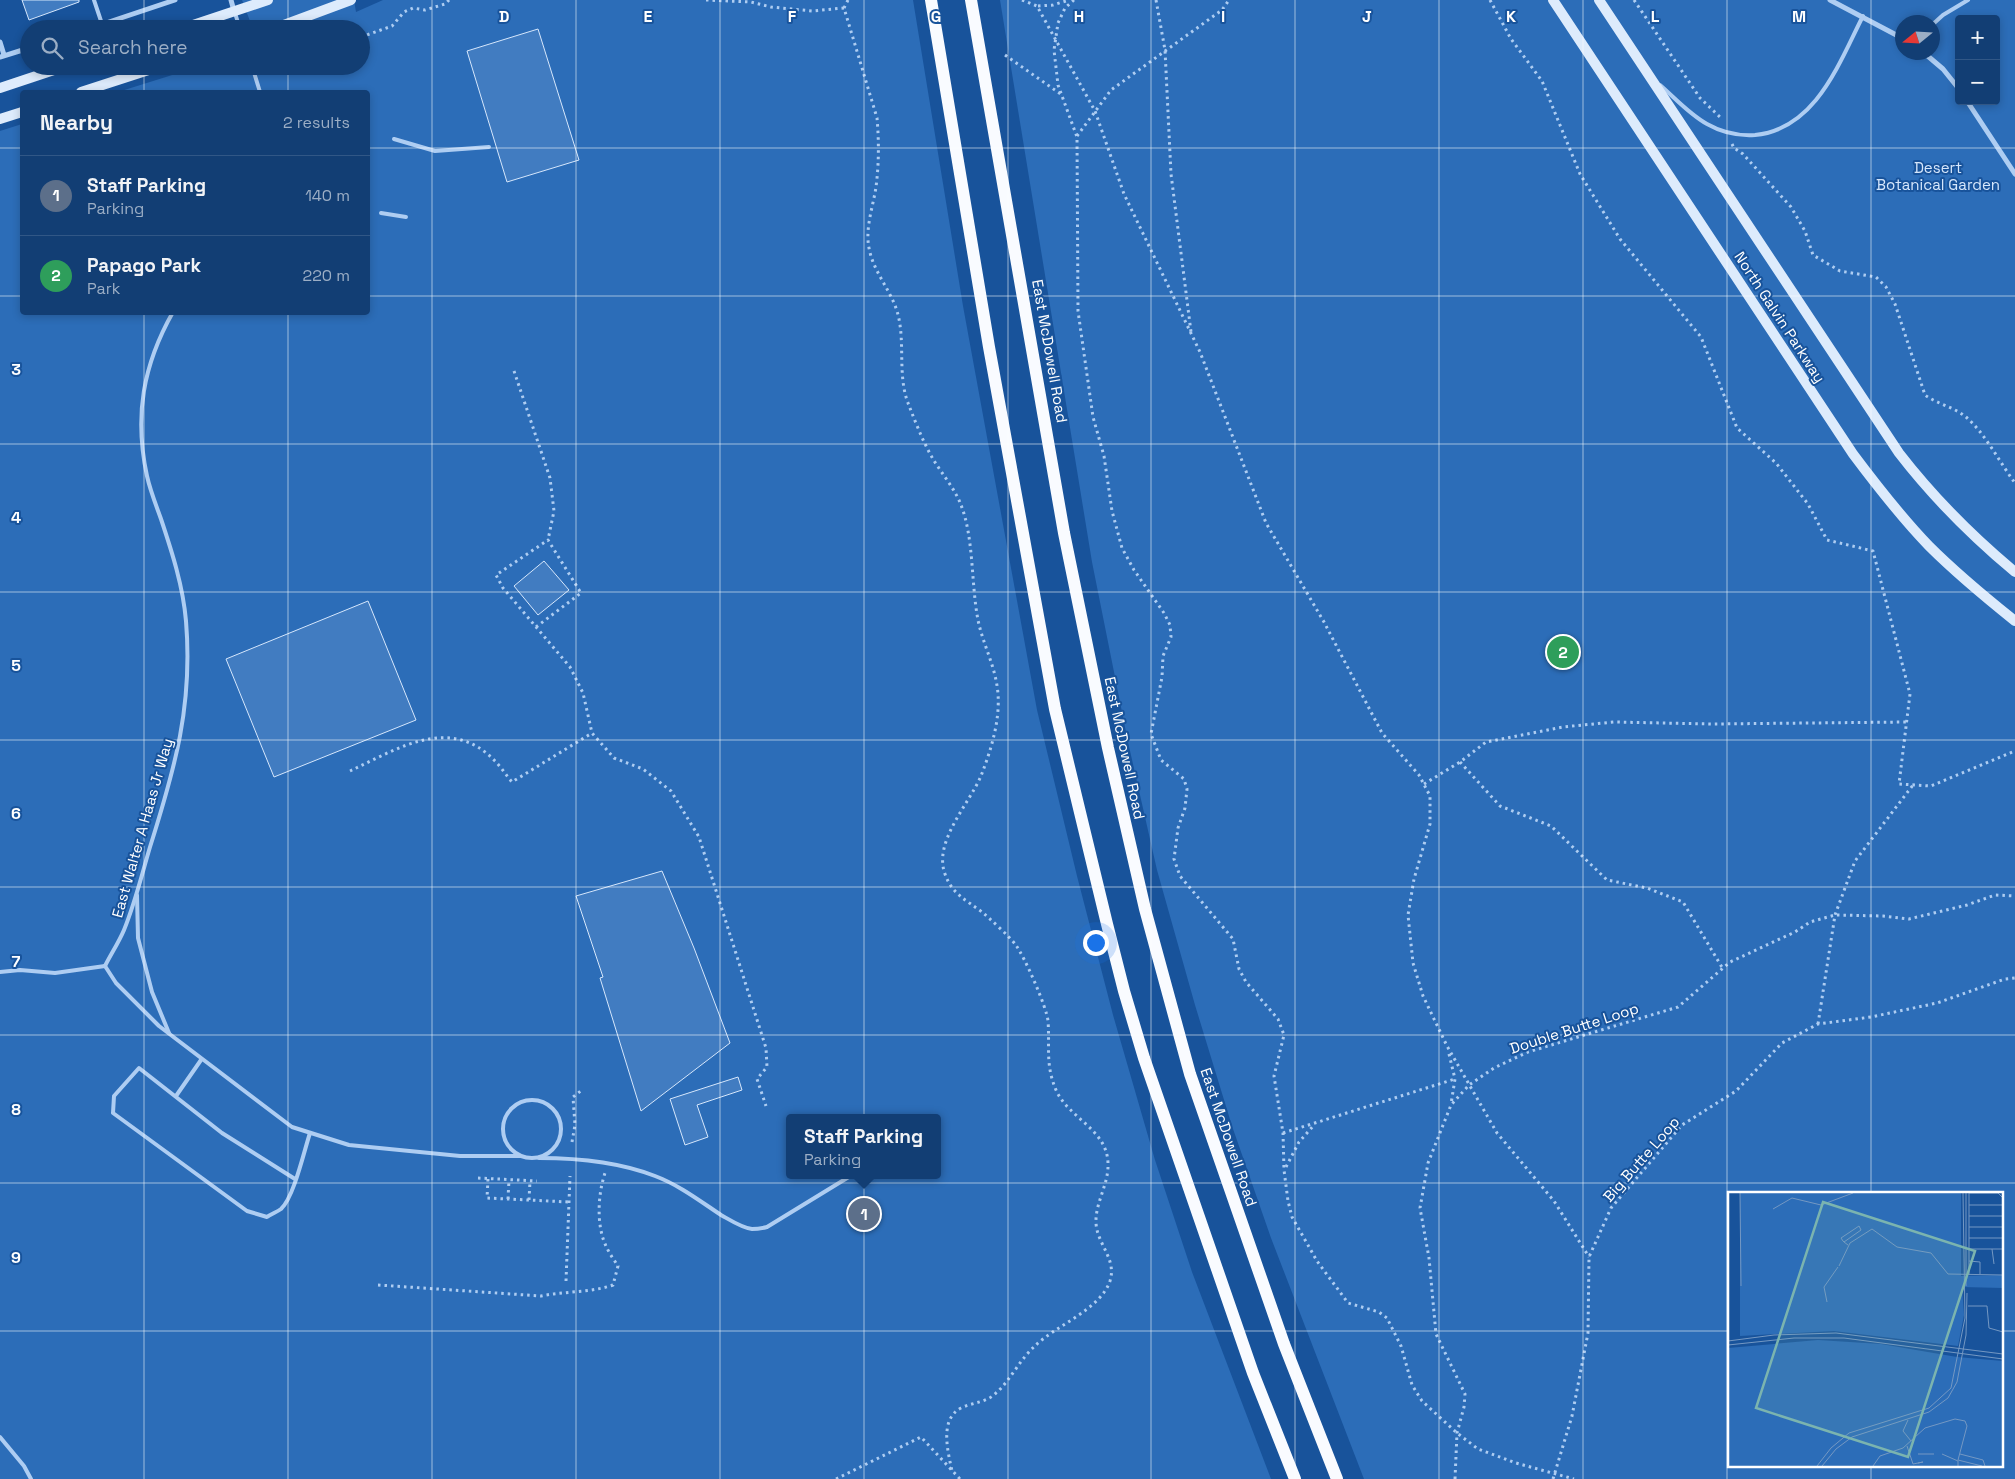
<!DOCTYPE html>
<html lang="en">
<head>
<meta charset="utf-8">
<style>
	body { margin:0; font-family:"Space Grotesk",sans-serif; background:#1b4579; color:#f1f3f6 }
	.controls { position:absolute; right:15px; top:15px; display:grid; overflow:hidden; border-radius:5px; box-shadow:0 2px 8px #0003 }
	.controls button { width:45px; height:45px; display:grid; place-items:center; padding:0; border:0; border-bottom:1px solid #315786; background:#123e74; color:#f1f3f6; font:25px sans-serif }
	.compass { position:absolute; left:1895px; top:15px; width:45px; height:45px; border-radius:50%; background:#123e74; box-shadow:0 2px 8px #0003; rotate:252deg }
	.you { position:absolute; left:1095px; top:942px; width:18px; height:18px; margin:-12px; border:4px solid #fff; border-radius:50%; background:#1a73e8; box-shadow:0 0 0 8px #1a73e833 }
	.badge { display:grid; place-items:center; width:32px; height:32px; border-radius:50%; background:#ffd46f; color:#fff; font-size:16px; font-weight:700 }
	.pin { position:absolute; translate:-50% -50%; border:2px solid #fff; box-shadow:0 1px 5px #0006 }
	.popup { position:absolute; left:786px; top:1114px; width:155px; height:65px; box-sizing:border-box; display:grid; place-content:center; border-radius:5px; background:#123e74; filter:drop-shadow(0 1px 4px #0005); font-size:16px; white-space:nowrap; color:#9caec5 }
	.popup b { font-size:19px; color:#f1f3f6 }
	.popup::after { content:''; position:absolute; left:50%; top:100%; margin-left:-10px; border:10px solid transparent; border-top-color:#123e74 }
	.list { margin:0; padding:0; list-style:none }
	h2 { display:flex; justify-content:space-between; align-items:center; height:65px; margin:0; padding:0 20px; font-size:21px }
	h2 small { font-size:16px; font-weight:400; color:#9caec5 }
	.list li { display:grid; grid-template-columns:32px 1fr auto; gap:15px; align-items:center; box-sizing:border-box; height:80px; padding:0 20px; border-top:1px solid #315786 }
	.list b { display:block; font-size:19px; white-space:nowrap }
	.list p { margin:0; font-size:16px; white-space:nowrap; color:#9caec5 }
	.list em { font-size:16px; font-style:normal; color:#9caec5 }
	.icon { flex:none; width:28px; height:28px; fill:none; stroke:currentColor; stroke-width:2; stroke-linecap:round; stroke-linejoin:round }
	.map { position:relative; flex:none; width:2015px; height:1479px; overflow:hidden }
	.search { position:absolute; background:#123e74; box-shadow:0 2px 8px #0003; left:20px; top:20px; width:350px; height:55px; display:flex; align-items:center; gap:12px; box-sizing:border-box; padding:0 18px; border-radius:28px; color:#9caec5; font-size:19px }
	.panel { position:absolute; background:#123e74; box-shadow:0 2px 8px #0003; left:20px; top:90px; width:350px; height:225px; border-radius:5px }
	.map>svg:first-child { display:block }
</style>
</head>
<body>
<div class="map">
<svg width="2015" height="1479" viewBox="0 0 2015 1479">
	<rect width="100%" height="100%" fill="#18539b"/>
	<g fill="#2c6db8" fill-rule="evenodd">
		<path d="M242,0h112l2,12 27,-12h530l50,306 74,404 40,166 36,139 42,145 37,112 79,207h-1271v-1348l22,-7v188h346v-220h-250l83,-26h160v-37h-108zM790,1118h148v57h-148z"/>
		<path d="M1000,0h1015v1479h-651l-93,-241 -39,-112 -37,-121 -38,-135 -29,-128 -36,-180zM1959,19h37v82h-37zM1902,22h30v30h-30zM1729,1193h272v272h-272z"/>
	</g>
	<g fill="#417cc1" stroke="#d6e7fc">
		<path d="M22,0h57v2l-50,18z"/>
		<path d="M538,29l41,131 -72,22 -40,-131z"/>
		<path d="M544,561l25,29 -31,25 -24,-29z"/>
		<path d="M368,601l48,119 -142,57 -48,-118z"/>
		<path d="M662,871l32,77 36,95 -89,68 -41,-133 3,-1 -27,-81z"/>
		<path d="M738,1077l4,13 -45,15 11,32 -23,8 -15,-46z"/>
	</g>
	<g fill="none" stroke-linecap="round" stroke-linejoin="round">
		<g stroke="#aecdf2" stroke-width="3" stroke-dasharray="2.5 4" stroke-linecap="butt">
			<path d="M706,0l45,2 20,5 41,4 32,-3"/>
			<path d="M848,0l-4,8 33,110c2,23 2,46 -1,69 -3,20 -11,41 -7,61 4,23 21,41 28,63 9,30 0,63 11,92 7,18 15,39 25,56 9,15 22,30 28,46 13,33 10,79 17,115 5,25 18,47 20,74 2,27 -7,56 -17,82 -12,28 -48,66 -36,98 7,20 21,26 37,38 6,5 28,25 33,32 9,11 32,64 33,77 2,26 -3,43 8,69 12,28 51,39 52,73 1,21 -13,40 -12,60 1,21 21,36 14,58 -10,29 -54,44 -75,65 -15,13 -25,35 -39,47 -10,10 -23,9 -35,15 -22,11 -13,44 -9,63"/>
			<path d="M1022,0l15,6 58,105 29,83 76,158 66,171 58,99 58,111 37,42 11,21v28l-16,55 -6,36 5,48 10,33 24,50 50,87 57,68 35,56"/>
			<path d="M1074,0l-9,8 -7,15 -4,27 4,35 19,52 1,174 15,106 11,39 8,55 10,37 12,22 30,43 6,12 1,12 -8,19 -1,21 -11,57 10,26 23,19 3,10 -2,19 -7,20 -4,31 6,17 53,63 6,30 7,13 32,37 6,16 -10,41 9,57 1,37 4,31 4,16 25,44 31,42 31,9 8,6 14,28 11,39 10,16 35,32 21,16 38,14 58,16"/>
			<path d="M1156,0l9,50 6,124 20,158"/>
			<path d="M1490,0l21,39 31,42 38,93 40,65 81,98 36,91 39,35 32,41 19,36 46,11 37,143 -11,90 32,2 84,-35"/>
			<path d="M1634,0l66,98 21,20"/>
			<path d="M1038,6l15,-1 16,-5"/>
			<path d="M361,37l31,-11 12,-14 9,-4 12,2 20,-6 4,-4"/>
			<path d="M1005,55l57,40"/>
			<path d="M1077,136l34,-46 111,-80 7,-10"/>
			<path d="M1732,144l2,4 9,6 48,53 14,24 8,24 27,16 36,6 10,10 9,17 30,91c12,9 29,12 41,22 19,16 34,46 49,66"/>
			<path d="M514,371l36,107 4,33 -6,29"/>
			<path d="M536,627l45,-34 -33,-53 -52,35 7,13 67,79 13,26 9,40 22,25 29,11 28,22 28,46 67,211 1,19 -10,12 9,27"/>
			<path d="M1460,762l40,44 51,20 56,54 40,8 36,14 40,67"/>
			<path d="M350,771c47,-22 100,-57 145,-10 6,6 11,14 17,21l80,-49"/>
			<path d="M1424,784l36,-22 26,-20 77,-15 51,-5 98,2 195,-2"/>
			<path d="M1818,1024l17,-109 20,-54 58,-76"/>
			<path d="M1449,1054l6,25 -4,25"/>
			<path d="M1283,1133l172,-54"/>
			<path d="M572,1142l3,-17 -2,-28 9,-7"/>
			<path d="M1286,1167l13,-25 15,-17"/>
			<path d="M478,1178l59,3"/>
			<path d="M488,1179l-1,19 82,4"/>
			<path d="M508,1199l1,-19"/>
			<path d="M529,1200l1,-19"/>
			<path d="M566,1281l4,-105"/>
			<path d="M378,1285l163,11c24,-5 49,-3 72,-11l5,-19c-4,-6 -9,-13 -12,-20 -10,-21 -8,-52 -1,-73"/>
			<path d="M836,1479l85,-42 39,42"/>
			<path d="M1455,1479l2,-46 7,-26 1,-13 -29,-60 -7,-76 -9,-50 8,-45 23,-58 18,-20 25,-17 34,-16 150,-45 52,-45 65,-30 15,-10 25,-7 48,1 26,3 58,-14 28,-10 20,1"/>
			<path d="M1553,1479l19,-63 16,-83 1,-76 22,-49 71,-83 54,-34 46,-48 36,-19 53,-7 66,-14 68,-24 10,-1"/>
		</g>
		<g stroke="#aecdf2" stroke-width="4">
			<path d="M94,0l8,24"/>
			<path d="M235,13l5,16"/>
			<path d="M1932,25l11,-10 25,-15"/>
			<path d="M252,66l8,26"/>
			<path d="M1660,85c15,13 29,29 47,39 14,8 32,12 48,11 61,-6 84,-72 108,-119"/>
			<path d="M394,139l41,12 54,-4"/>
			<path d="M381,213l25,4"/>
			<path d="M137,895l1,43 14,54 17,41"/>
			<path d="M105,966c6,-12 14,-24 19,-36 11,-27 18,-56 26,-83 25,-79 43,-142 36,-226 -3,-35 -14,-69 -25,-102 -5,-14 -11,-29 -14,-43 -13,-60 -4,-111 26,-164"/>
			<path d="M105,966l11,17 43,43 133,101 57,18 111,11h60"/>
			<path d="M0,972l20,-2 35,3 50,-7"/>
			<path d="M176,1096l25,-36"/>
			<circle cx="532" cy="1129" r="29"/>
			<path d="M539,1158c38,0 80,4 116,18 24,9 45,25 66,39 9,5 21,13 31,14 5,0 11,-1 15,-2l85,-52"/>
			<path d="M295,1179l-73,-46 -83,-65 -25,28 -1,17 134,98 20,6c4,-3 10,-5 14,-8 13,-12 23,-58 29,-76"/>
			<path d="M0,1437l24,29 7,13"/>
		</g>
		<g stroke="#aecdf2" stroke-width="5">
			<path d="M231,0l3,11"/>
			<path d="M1830,0l72,38"/>
			<path d="M88,29l87,-29"/>
			<path d="M0,42l4,13"/>
			<path d="M1923,52l20,17 16,20"/>
			<path d="M0,57l29,-9"/>
			<path d="M1967,101l48,73"/>
		</g>
		<g stroke="#ddebfc" stroke-width="10">
			<path d="M1553,0l300,454c24,32 48,63 76,92 27,27 56,51 86,75"/>
			<path d="M1599,0l300,453c34,44 74,84 116,119"/>
			<path d="M181,29l87,-29"/>
			<path d="M273,29l78,-29"/>
			<path d="M0,88l66,-22"/>
			<path d="M81,92l80,-26"/>
			<path d="M0,119l22,-7"/>
		</g>
		<g stroke="#f9fbff" stroke-width="12">
			<path d="M931,0l58,347 66,362 52,215 17,67 20,67 109,315 42,106"/>
			<path d="M971,0l93,533 44,215 37,161 45,165 94,270 53,135"/>
		</g>
	</g>
	<path fill="none" stroke="#fff" stroke-width="1" stroke-opacity="0.55" d="M144,0v29M288,0v29M432,0v1479M576,0v1479M720,0v1479M864,0v1479M1008,0v1479M1151,0v1479M1295,0v1479M1439,0v1479M1583,0v1479M1727,0v1479M1871,0v1193M144,66v26M288,66v26M0,148h22M368,148h1647M0,296h22M368,296h1647M144,312v1167M288,312v1167M0,444h2015M0,592h2015M0,740h2015M0,887h2015M0,1035h2015M0,1183h2015M0,1331h1729M2001,1331h14M1871,1465v14"/>
	<g text-anchor="middle" dominant-baseline="central" stroke-width="4" stroke-linejoin="round" paint-order="stroke">
		<g font-size="15" fill="#d6e7fc" stroke="#18539b">
			<text x="1938" y="167">Desert<tspan x="1938" dy="17">Botanical Garden</tspan></text>
		</g>
		<g font-size="15" fill="#fff" stroke="#18539b">
			<text transform="translate(1780 317) rotate(57)">North Galvin Parkway</text>
			<text transform="translate(1050 351) rotate(80)">East McDowell Road</text>
			<text transform="translate(1125 748) rotate(78)">East McDowell Road</text>
			<text transform="translate(142 828) rotate(-74)">East Walter A Haas Jr Way</text>
			<text transform="translate(1574 1028) rotate(-18)">Double Butte Loop</text>
			<text transform="translate(1229 1137) rotate(71)">East McDowell Road</text>
			<text transform="translate(1641 1159) rotate(-49)">Big Butte Loop</text>
		</g>
	</g>
	<g transform="translate(1728 1192)">
		<rect width="275" height="275" fill="#18539b"/>
		<path d="M12,1h221v83l42,-1v13l-41,-1 2,28 -6,31 -124,-15 -94,5zM90,148l63,4 76,13 46,4v105h-275v-118z" fill="#2c6db8"/>
		<path fill="none" stroke="#7498c3" stroke-width="1" d="M12,1l1,93M238,1v93M241,1v82M241,1h29l5,5M241,13h34M45,17l19,-11 29,7 32,-12M241,24h34M241,35h34M144,37l25,18 34,6 17,21 55,1M241,46h34M116,50l17,-12 -2,-4 -18,12 2,3 1,1 4,3M241,57h34M264,57l2,15M241,69l11,1v12M111,74l11,-23 22,-14M99,110l-3,-15 14,-20M240,114h19l2,22 14,4M0,149l46,-6 62,-2 167,21M0,153l66,-7h50l159,21M180,228l-5,11 8,10M179,254l6,18 10,-2 -5,1M190,262h16M214,262l16,7v5M232,262l23,6 2,6M89,274l14,-18 18,-15 80,-25 22,-20 14,-70 -2,-125M94,274l14,-17 16,-12 77,-25 19,-14 9,-16 9,-47 1,-42M145,274l7,-10 23,-8 22,-20 30,-9 10,2 2,5 -9,34 24,6"/>
		<path fill="#7bb4af" fill-opacity="0.15" stroke="#7bb4af" stroke-width="2.5" d="M95,10l152,49 -67,206 -152,-49z"/>
		<rect width="275" height="275" fill="none" stroke="#fff" stroke-width="2.5"/>
	</g>
	<g font-size="16" text-anchor="middle" font-weight="bold" fill="#fff" stroke="#18539b" stroke-width="4" stroke-linejoin="round" paint-order="stroke">
		<text x="504" y="22">D</text>
		<text x="648" y="22">E</text>
		<text x="792" y="22">F</text>
		<text x="936" y="22">G</text>
		<text x="1079" y="22">H</text>
		<text x="1223" y="22">I</text>
		<text x="1367" y="22">J</text>
		<text x="1511" y="22">K</text>
		<text x="1655" y="22">L</text>
		<text x="1799" y="22">M</text>
		<text x="16" y="375">3</text>
		<text x="16" y="523">4</text>
		<text x="16" y="671">5</text>
		<text x="16" y="819">6</text>
		<text x="16" y="967">7</text>
		<text x="16" y="1115">8</text>
		<text x="16" y="1263">9</text>
	</g>
</svg>
<div class="controls">
<button>+</button>
<button>−</button>
</div>
<svg class="compass" viewBox="-18 -18 36 36"><path d="M0-13l5 13h-10z" fill="#e53935"/><path d="M0 13l5-13h-10z" fill="#9caec5"/></svg>
<div class="you"></div>
<div class="pin badge" style="left:864px;top:1214px;background:#5c6f8a">1</div>
<div class="popup"><b>Staff Parking</b>Parking</div>
<div class="pin badge" style="left:1563px;top:652px;background:#2e9e5b">2</div>
<div class="search"><svg class="icon" aria-label="search" viewBox="0 0 24 24"><circle cx="10" cy="10" r="6"/><path d="M15 15l6 6"/></svg>Search here</div>
<section class="panel">
<h2>Nearby<small>2 results</small></h2>
<ul class="list">
<li><span class="badge" style="background:#5c6f8a">1</span><div><b>Staff Parking</b><p>Parking</p></div><em>140 m</em></li>
<li><span class="badge" style="background:#2e9e5b">2</span><div><b>Papago Park</b><p>Park</p></div><em>220 m</em></li>
</ul>
</section>
</div>
</body>
</html>
